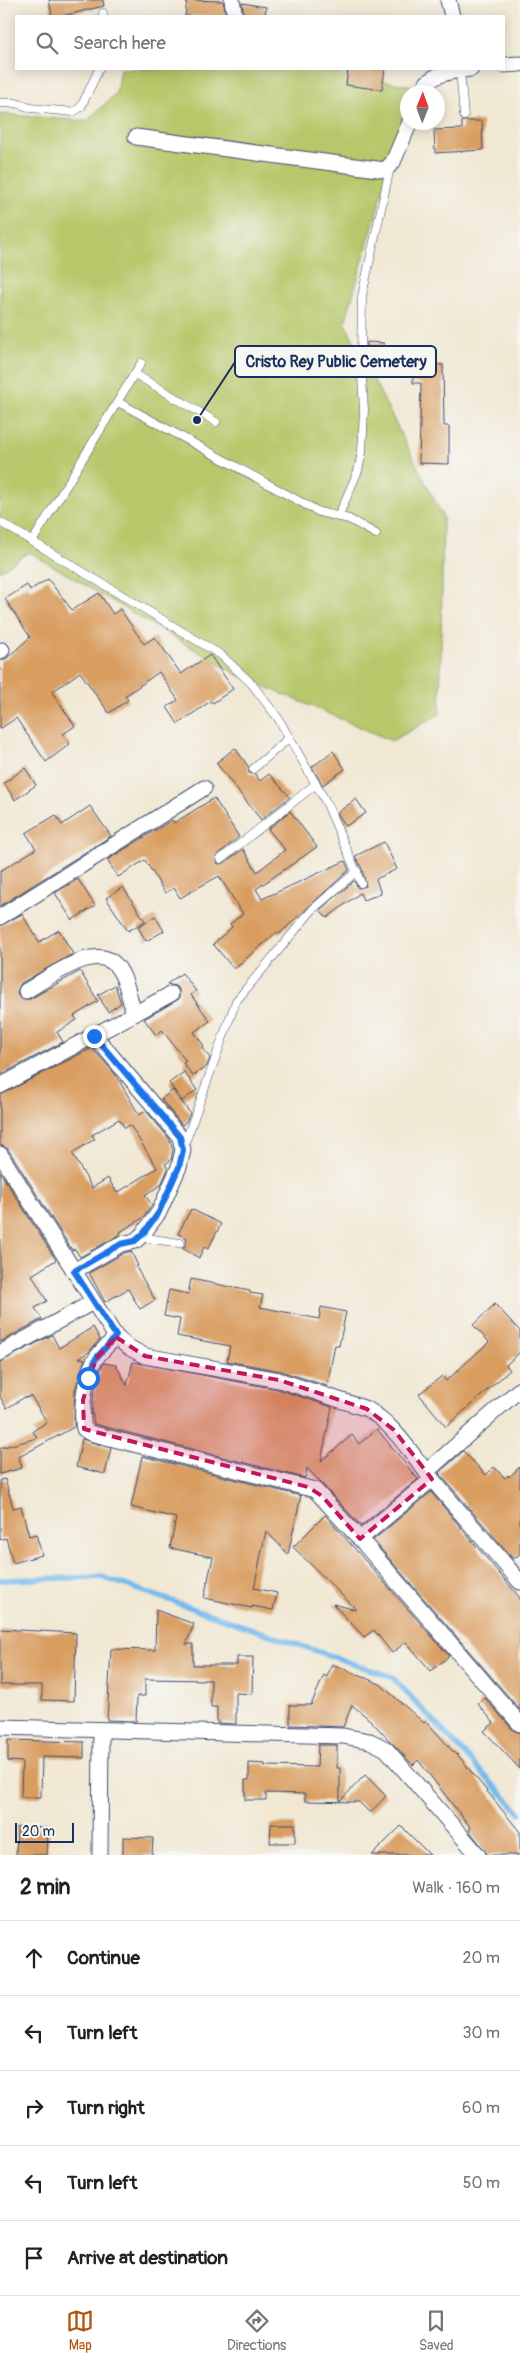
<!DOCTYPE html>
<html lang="en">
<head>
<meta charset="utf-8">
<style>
	body { margin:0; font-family:Pangolin,sans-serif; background:#f6f6f6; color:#222 }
	.compass { position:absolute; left:400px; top:85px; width:45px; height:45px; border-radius:50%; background:#fff; box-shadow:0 2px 12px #0003; rotate:1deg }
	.scale { position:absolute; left:15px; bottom:12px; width:59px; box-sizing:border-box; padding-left:5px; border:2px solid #1b2f5e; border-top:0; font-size:14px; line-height:18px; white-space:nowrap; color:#1b2f5e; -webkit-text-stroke:4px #f6f6f2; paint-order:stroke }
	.stop { position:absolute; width:15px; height:15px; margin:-11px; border:4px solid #1a73e8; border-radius:50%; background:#fff }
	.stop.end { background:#1a73e8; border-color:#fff; box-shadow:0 1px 5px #0008 }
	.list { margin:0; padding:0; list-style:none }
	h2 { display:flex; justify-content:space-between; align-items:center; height:65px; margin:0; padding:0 20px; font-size:21px }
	h2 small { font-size:16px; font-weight:400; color:#767676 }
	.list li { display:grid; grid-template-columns:32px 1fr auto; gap:15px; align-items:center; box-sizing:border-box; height:75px; padding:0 20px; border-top:1px solid #e0e0e0 }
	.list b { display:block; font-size:19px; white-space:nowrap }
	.list em { font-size:16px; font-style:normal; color:#767676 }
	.icon { flex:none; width:28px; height:28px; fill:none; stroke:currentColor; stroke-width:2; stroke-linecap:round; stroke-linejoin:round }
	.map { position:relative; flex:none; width:520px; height:1855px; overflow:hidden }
	.search { position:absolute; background:#fff; box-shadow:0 2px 12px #0003; left:15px; right:15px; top:15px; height:55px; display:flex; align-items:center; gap:12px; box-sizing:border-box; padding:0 18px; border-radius:0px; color:#767676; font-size:19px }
	.sheet { height:440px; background:#fff }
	nav { display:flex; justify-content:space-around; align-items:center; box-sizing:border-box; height:70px; border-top:1px solid #e0e0e0; background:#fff; font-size:14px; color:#767676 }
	nav a { display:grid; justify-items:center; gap:2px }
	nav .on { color:#b45309 }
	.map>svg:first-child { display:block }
</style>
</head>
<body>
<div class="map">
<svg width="520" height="1855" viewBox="0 0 520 1855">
	<rect width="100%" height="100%" fill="#f6f6f2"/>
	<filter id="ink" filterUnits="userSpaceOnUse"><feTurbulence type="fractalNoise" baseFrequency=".02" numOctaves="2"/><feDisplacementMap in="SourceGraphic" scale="10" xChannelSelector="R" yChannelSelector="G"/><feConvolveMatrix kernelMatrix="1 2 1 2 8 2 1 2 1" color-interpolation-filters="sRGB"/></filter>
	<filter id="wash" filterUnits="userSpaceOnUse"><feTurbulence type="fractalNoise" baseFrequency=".0096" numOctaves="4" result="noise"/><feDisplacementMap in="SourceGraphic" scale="20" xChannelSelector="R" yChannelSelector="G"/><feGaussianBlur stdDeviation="1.12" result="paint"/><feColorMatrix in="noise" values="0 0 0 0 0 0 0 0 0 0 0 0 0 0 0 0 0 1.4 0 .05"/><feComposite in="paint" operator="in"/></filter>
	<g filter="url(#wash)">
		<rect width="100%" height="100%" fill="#f1e8d4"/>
		<path fill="#b7c769" stroke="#697b64" d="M120,69h190l103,17 -2,6h-3l-1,14 -62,217 98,194 -3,197 -48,27 -156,-67 -207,-122 -29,19v-457l87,7 29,-28z"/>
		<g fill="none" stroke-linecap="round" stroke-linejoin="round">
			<path stroke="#75bbec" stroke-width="5.5" d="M0,1580l102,-3 290,100 128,136"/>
		</g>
		<g id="blocks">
			<g fill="#d99d61" fill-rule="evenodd">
				<path d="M49,0h54l1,6 -42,10h-10z"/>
				<path d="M187,0l36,1 3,15h-41z"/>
				<path d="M242,3l24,4 -1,9h-21z"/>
				<path d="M348,69h37l-3,21 -36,-5z"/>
				<path d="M462,121h20l1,29 -48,3 -1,-23 28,-1z"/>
				<path d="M367,342l17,1v23l-17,-1z"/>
				<path d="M413,364l30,1 1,61h5v38l-30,-1 2,-80h-8z"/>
				<path d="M48,579l24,31 27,-17 14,21 7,-5 24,35 11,-7 26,37 29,-19 23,34 -20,14 -2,-2 -33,23 -11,-17 11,-7 -19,-28 -34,24 3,4 -19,13 -29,-41 -28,20 23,34 -12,8 7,10 -24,18 -30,-44 -16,11v-68l7,-3 23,-21 -25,-38 22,-14 3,5z"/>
				<path d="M235,748l13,18 1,7 6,1 5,7 9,-7 21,23 -29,23 -45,-57z"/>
				<path d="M333,751l12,18 -22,16 -11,-18z"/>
				<path d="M25,768l11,17 -21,15 -11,-17z"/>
				<path d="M214,798l25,39 -23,19 2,8 6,-1 19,-14 14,23 28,-22 -17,-21 22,-18 27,36 -61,42 6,10 83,-38 4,9 -70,64 -2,-2 -43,37 -21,-25 19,-17 -2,-3 13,-10 -24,-38 -39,22 -6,-10 -9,5 -20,-33 -27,17 -11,-17 65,-40 2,3z"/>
				<path d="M356,799l10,14 -20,13 -9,-13z"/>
				<path d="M90,806l21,30 -111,70v-35l36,-22 -10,-16 30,-18 6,10z"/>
				<path d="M384,842l13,27 -21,10 5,15 -18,6 -3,-7 -33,25 -7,-8 34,-29 4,7 8,-2 -4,-17 -7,-13z"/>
				<path d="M78,879l17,27 -23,14 -17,-27z"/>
				<path d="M123,887l22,34 -17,10 -22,-33z"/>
				<path d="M22,914l17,28 20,-12 14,24 -52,29 -4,8 1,5 4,3h8l50,-28 18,30 -24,15 3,4 -20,12 6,10 -63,33v-149z"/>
				<path d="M155,916l9,15 -18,10 -8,-14z"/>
				<path d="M182,973l14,18 -5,4 19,26 -16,11 10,14 -2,2 8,10 -3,8 -14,10 -10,-13 3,-2 -24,-31 -6,5 -12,-16 35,-20v-10l-4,-3 -8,-2z"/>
				<path d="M115,985l6,18 -13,9 -10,-17z"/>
				<path d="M92,1048l24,27 23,40 7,-4 23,27 4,12 -2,10 -6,4 3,5 -7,16 -16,10 7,10 -9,13 -23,14 1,2 -41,23 -5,-8 -3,1 -64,-101 -8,-4v-50zM119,1119l6,9 5,-3 27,43 -40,25 -9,-15 -16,10 -20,-35 23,-14 -3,-4z"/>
				<path d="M184,1072l13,18 -15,11 -13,-18z"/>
				<path d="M173,1090l17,23 -4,9 -4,3 -21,-26z"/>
				<path d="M0,1172l56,88 -24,15 15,26 -12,7 7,11 -42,23z"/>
				<path d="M191,1209l30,15 -13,25 -4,-2 -5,11 -17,-10 3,-2 2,-8 -9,-4z"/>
				<path d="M131,1251l7,15 -2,1 19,33 -15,9 -12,-20 -23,13 -16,-29 35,-20z"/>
				<path d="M191,1279l59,12v2l13,2 -3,12 40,8 19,4 2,-12 25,5 -7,34 -4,-1 -8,41 -46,-15 -54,-10 3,-15 -53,-10 3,-17 -16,-3 5,-26 19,4z"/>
				<path d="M495,1304l25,27v21l-14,13 4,5 -64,57 -27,-33 23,-18 4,5 43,-39 -16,-17z"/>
				<path d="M93,1327l7,12 -11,13 -10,6 6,1 -10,31 -1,37 -55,30 3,11 -22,6v-26l37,-10 -4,-7 14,-9 -16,-26 -5,2 -1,-1 -18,11 -7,-11v-35l52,-27 7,13z"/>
				<path d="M133,1362l144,27 55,18 -11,54 31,-26 7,9 18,-15 41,50 -57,47 -54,-58 -2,10 -211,-54 -2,-12 2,-19 7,-25 3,-5 12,2 11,20z"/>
				<path d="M82,1439l29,9 -6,26 -29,-7z"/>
				<path d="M463,1451l23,24 8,-8 11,11 3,-3 1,2 11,-10v87l-7,5 -74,-86z"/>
				<path d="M142,1456l159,40 -13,58 -22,-23 -12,57 23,5 -4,17 -21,-4v2l-48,-10 9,-41 -43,-9 6,-30 -45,-11z"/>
				<path d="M5,1479l8,29 8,-2 8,30 7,-2 6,21 -29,8 -7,-25 -6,2v-60z"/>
				<path d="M431,1492l89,106v112l-147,-170z"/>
				<path d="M325,1515l124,141 -18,15 -25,-29 -14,11 -18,-23 -10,7 -31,-33 24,6 -64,-63z"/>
				<path d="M156,1610l38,14 -8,20h7v21h44v-8h16l-1,37 -16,-1v31l-19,-1v-16h-6v-27l-66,-1v17h-8l-1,25 -29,-1 4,-71 44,1z"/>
				<path d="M0,1629l76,4 -2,68 -32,-1v-15h-42z"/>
				<path d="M332,1664l48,20 44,39 2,-2 30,34 1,-1 63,78v23h-32l-19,-25 2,-2 -53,-68 -5,5 -43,-45 -18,-15 -9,22 -53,-2v-20h21l13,-30 3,2z"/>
				<path d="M485,1698l28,32 7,3v36l-36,-38 10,-8 -16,-19z"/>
				<path d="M8,1740l76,2v16l-42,-1 -1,40h-20l1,-35 -14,-1z"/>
				<path d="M318,1745h19v23h3v33l25,-26 21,21 -16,17 -11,-11 -54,-1v-7l-39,-1v7h-21v-20h4v-17l16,1v2l52,1z"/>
				<path d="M271,1824h24v19h-25z"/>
				<path d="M401,1826l29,29h-58z"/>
				<path d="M17,1827l31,1 -1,27h-31z"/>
				<path d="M123,1837l30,1 -1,17h-29z"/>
			</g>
		</g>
	</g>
	<g filter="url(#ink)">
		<use href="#blocks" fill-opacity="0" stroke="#3b4b70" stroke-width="1"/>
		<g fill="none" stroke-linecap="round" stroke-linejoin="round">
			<g stroke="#3b4b70" stroke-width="9">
				<g id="service">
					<path d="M103,16v-3"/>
					<path d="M460,70l4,46"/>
					<path d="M0,103h16l15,5 42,4 8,-5 18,-38"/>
					<path d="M135,374l81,48"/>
					<path d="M118,402l201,110 30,7 27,15"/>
					<path d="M338,517l20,-46 4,-19 2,-42 -3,-49 1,-65 28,-128"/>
					<path d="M0,522l221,133 30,28 27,35 48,84 35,81"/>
					<path d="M32,542l109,-179"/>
					<path d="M253,769l36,-31"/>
					<path d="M221,859l95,-75"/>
					<path d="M184,1146l52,-145 77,-92 44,-38"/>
					<path d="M140,1237l40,6"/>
				</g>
			</g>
			<g stroke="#3b4b70" stroke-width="17">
				<g id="minor">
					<path d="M232,0l3,16"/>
					<path d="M448,0l4,16"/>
					<path d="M504,65l16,-1"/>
					<path d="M421,92c8,-19 31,-21 50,-23"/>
					<path d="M136,137l249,33 8,-8 17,-40"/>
					<path d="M0,651l2,-1"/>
					<path d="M0,917l204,-129"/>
					<path d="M26,991c25,-14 76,-56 95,-18 7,12 9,28 13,41"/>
					<path d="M0,1086l171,-92"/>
					<path d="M0,1154l116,183 12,10 17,9 134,24 88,29c29,17 44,45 65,70 29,35 59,68 88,103"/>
					<path d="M74,1271l47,-27 14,-3 8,-7 16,-22 20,-45 4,-17 -3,-13 -86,-102"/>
					<path d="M116,1337c-6,6 -13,12 -19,20 -12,15 -17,53 -13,72l6,4 225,57 45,49 160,185"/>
					<path d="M0,1353l93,-51"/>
					<path d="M426,1472l94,-83"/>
					<path d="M360,1539l72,-60"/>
					<path d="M0,1727l343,9 27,5 16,8 92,106"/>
					<path d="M100,1855l1,-125"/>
				</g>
			</g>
			<use href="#service" stroke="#fff" stroke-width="8"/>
			<use href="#minor" stroke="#fff" stroke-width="15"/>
		</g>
	</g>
	<g fill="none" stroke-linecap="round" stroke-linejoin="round" filter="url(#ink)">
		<path stroke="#1a73e8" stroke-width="6" d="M88,1378l8,-20 20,-22 -42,-65 47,-27 14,-3 8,-7 16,-22 20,-45 4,-17 -3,-13 -86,-101"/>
	</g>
	<path fill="#c2185b" fill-opacity="0.2" stroke="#c2185b" stroke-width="4" stroke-dasharray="10 6" stroke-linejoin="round" d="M116,1337l29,19 134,24 88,29 27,21 38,49 -72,60 -38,-43 -14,-9 -224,-58 -1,-29 13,-42z"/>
	<path fill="none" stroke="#1b2f5e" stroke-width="2" d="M197 420L235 362"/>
	<circle fill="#1b2f5e" stroke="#f6f6f2" stroke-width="2" cx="197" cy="420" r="5"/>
	<rect fill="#f6f6f2" stroke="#1b2f5e" stroke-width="2" x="235" y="346" width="201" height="31" rx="5"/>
	<g font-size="16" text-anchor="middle" font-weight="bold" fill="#1b2f5e">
		<text x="336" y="367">Cristo Rey Public Cemetery</text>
	</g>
</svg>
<svg class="compass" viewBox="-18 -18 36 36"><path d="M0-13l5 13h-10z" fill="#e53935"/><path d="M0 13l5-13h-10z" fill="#767676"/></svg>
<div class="scale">20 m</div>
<div class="stop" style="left:88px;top:1378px"></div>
<div class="stop end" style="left:94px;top:1036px"></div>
<div class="search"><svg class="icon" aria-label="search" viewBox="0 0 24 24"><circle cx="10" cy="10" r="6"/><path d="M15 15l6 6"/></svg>Search here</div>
</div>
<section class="sheet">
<h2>2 min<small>Walk · 160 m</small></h2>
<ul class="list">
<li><svg class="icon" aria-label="ahead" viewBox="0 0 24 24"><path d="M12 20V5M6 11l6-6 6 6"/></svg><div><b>Continue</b></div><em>20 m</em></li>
<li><svg class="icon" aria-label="left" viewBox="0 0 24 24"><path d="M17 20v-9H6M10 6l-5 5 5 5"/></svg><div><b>Turn left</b></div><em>30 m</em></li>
<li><svg class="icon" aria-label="right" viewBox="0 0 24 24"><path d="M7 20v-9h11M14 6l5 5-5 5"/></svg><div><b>Turn right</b></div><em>60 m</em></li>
<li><svg class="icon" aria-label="left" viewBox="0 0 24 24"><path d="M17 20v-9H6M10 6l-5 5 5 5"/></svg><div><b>Turn left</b></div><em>50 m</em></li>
<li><svg class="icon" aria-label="arrive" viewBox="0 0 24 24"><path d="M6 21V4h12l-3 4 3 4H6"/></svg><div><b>Arrive at destination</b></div></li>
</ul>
</section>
<nav>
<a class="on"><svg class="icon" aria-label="map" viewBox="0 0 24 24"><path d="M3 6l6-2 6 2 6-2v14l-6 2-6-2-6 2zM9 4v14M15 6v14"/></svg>Map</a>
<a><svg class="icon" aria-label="directions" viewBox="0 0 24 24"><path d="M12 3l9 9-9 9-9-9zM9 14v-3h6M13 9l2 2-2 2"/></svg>Directions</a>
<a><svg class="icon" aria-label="saved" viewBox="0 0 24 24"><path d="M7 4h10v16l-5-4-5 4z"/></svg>Saved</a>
</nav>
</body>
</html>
